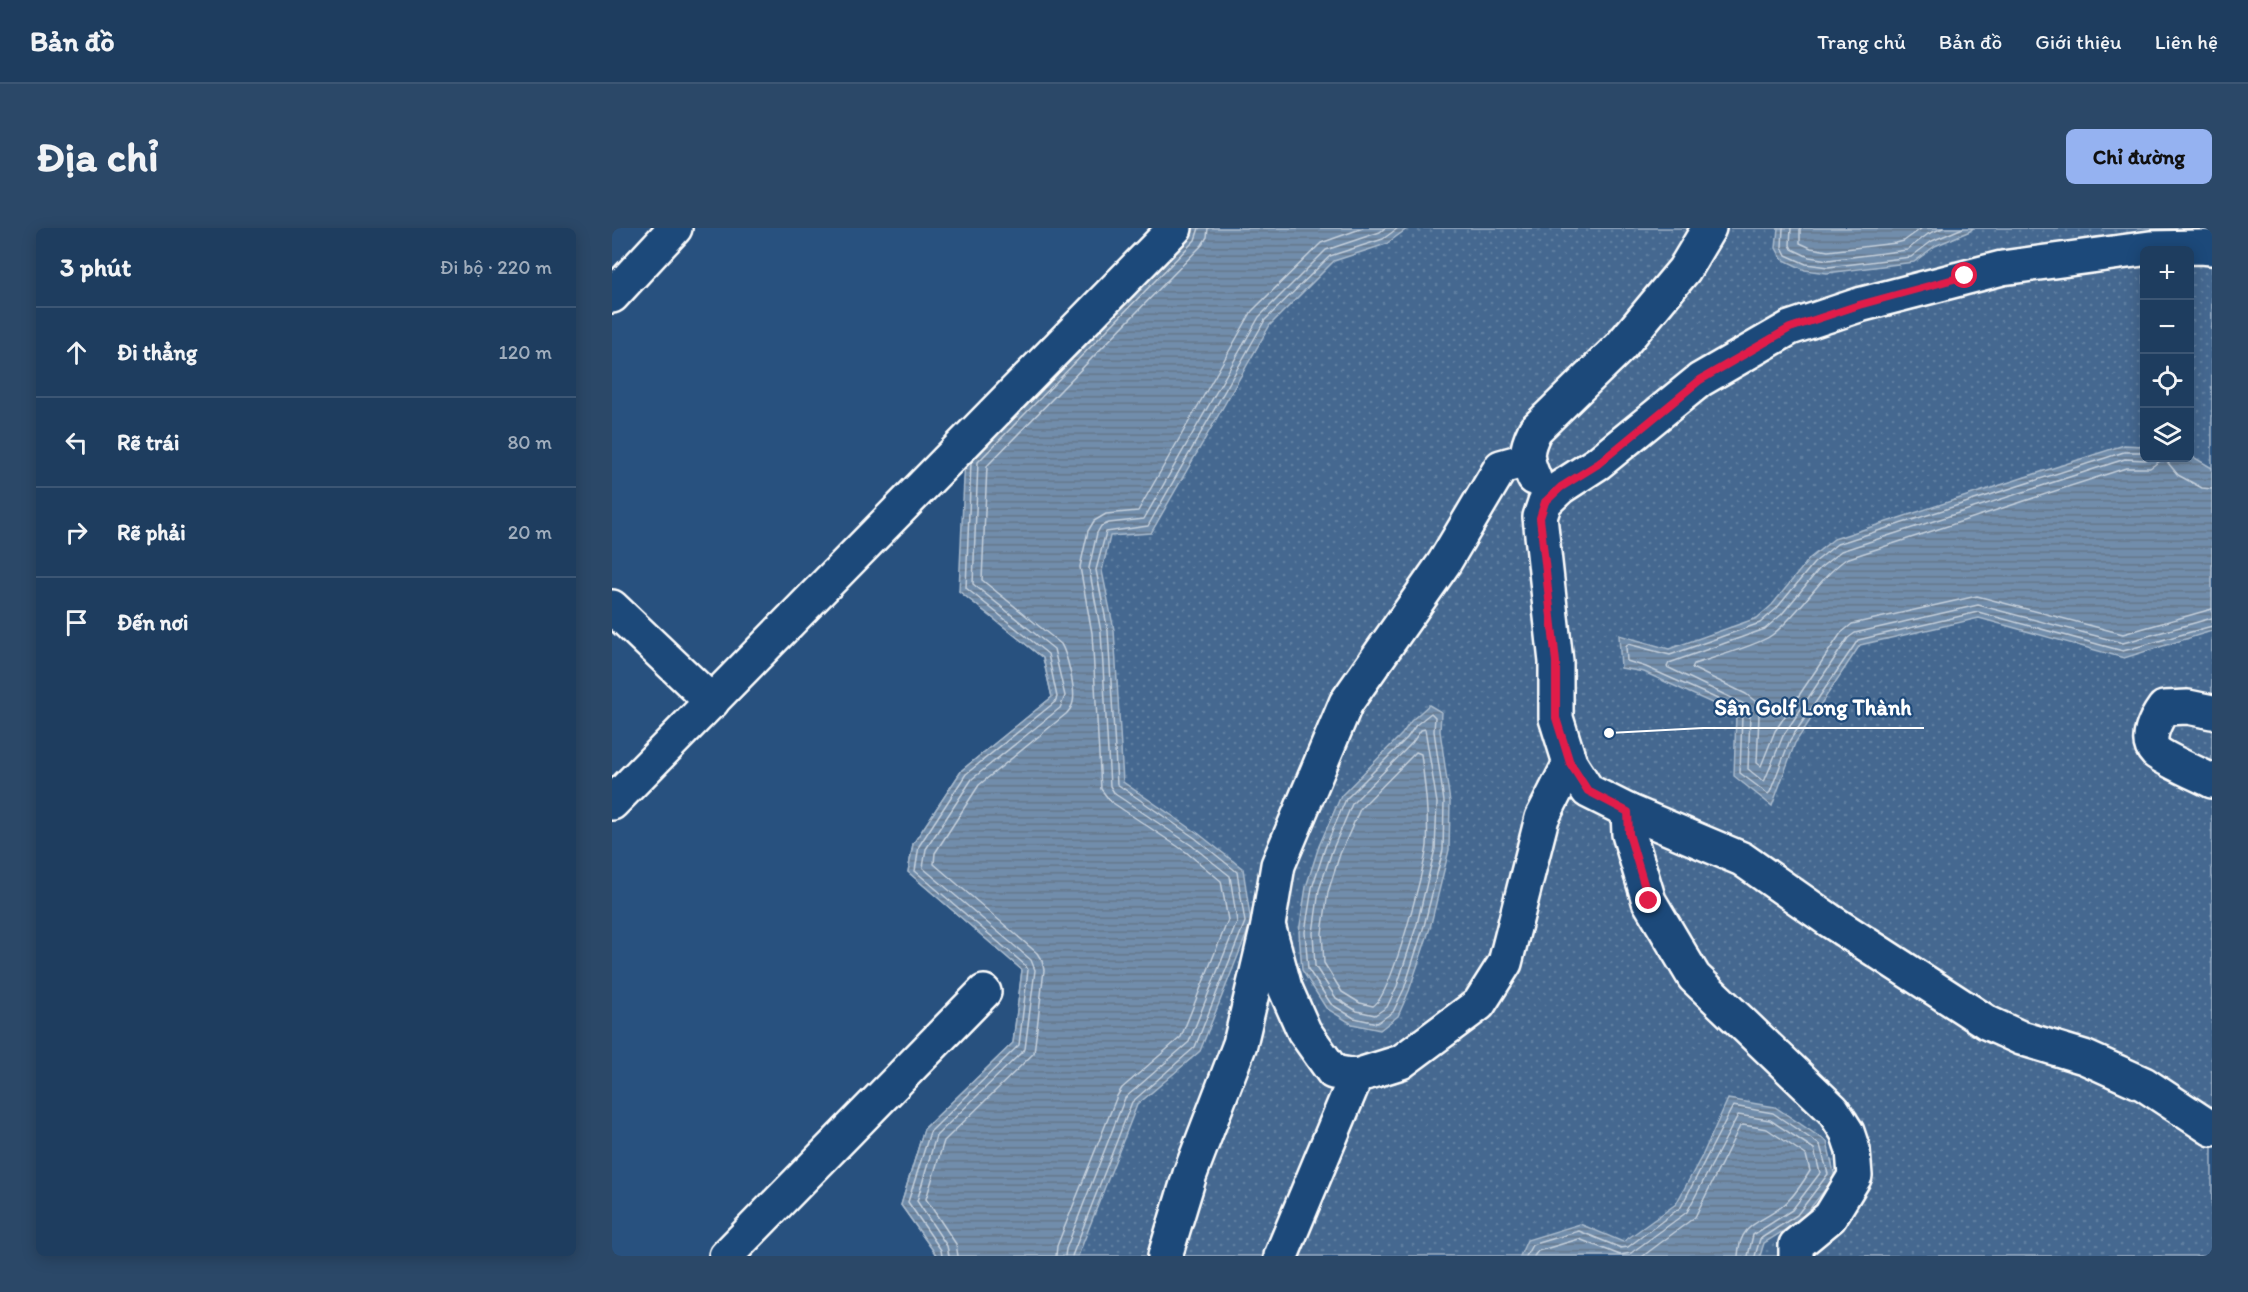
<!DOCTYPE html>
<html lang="vi">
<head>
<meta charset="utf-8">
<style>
	body { margin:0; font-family:Itim,sans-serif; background:#2b4868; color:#f1f3f6 }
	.controls { position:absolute; right:18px; top:18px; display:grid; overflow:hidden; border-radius:9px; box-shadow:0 3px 15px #0003 }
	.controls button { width:54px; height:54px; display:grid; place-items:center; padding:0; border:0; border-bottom:2px solid #3c5674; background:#1e3d5f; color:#f1f3f6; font:30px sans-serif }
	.stop { position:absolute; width:18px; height:18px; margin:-14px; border:4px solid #e11d48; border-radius:50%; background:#fff }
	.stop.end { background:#e11d48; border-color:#fff; box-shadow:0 2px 6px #0008 }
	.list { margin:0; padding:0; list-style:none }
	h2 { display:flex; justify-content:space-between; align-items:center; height:78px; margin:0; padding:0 24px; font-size:26px }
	h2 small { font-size:20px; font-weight:400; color:#a1aebd }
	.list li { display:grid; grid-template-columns:39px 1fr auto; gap:18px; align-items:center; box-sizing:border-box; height:90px; padding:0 24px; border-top:2px solid #3c5674 }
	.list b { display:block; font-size:22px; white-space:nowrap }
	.list em { font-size:20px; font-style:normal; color:#a1aebd }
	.icon { flex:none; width:33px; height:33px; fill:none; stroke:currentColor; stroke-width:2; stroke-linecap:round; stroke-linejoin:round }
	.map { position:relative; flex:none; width:1600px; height:1028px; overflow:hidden; border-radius:9px }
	header { display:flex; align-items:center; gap:36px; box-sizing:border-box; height:84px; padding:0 30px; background:#1e3d5f; border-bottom:2px solid #3c5674 }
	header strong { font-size:28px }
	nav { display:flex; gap:33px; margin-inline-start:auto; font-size:21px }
	.intro { display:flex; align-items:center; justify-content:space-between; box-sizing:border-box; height:144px; padding:0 36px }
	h1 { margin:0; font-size:42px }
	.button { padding:15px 27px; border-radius:9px; background:#95b2f1; color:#111; font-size:21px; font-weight:700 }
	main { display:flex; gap:36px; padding:0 36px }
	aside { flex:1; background:#1e3d5f; border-radius:9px; box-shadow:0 3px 15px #0003 }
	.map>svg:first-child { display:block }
</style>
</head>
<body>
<header>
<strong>Bản đồ</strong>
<nav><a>Trang chủ</a><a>Bản đồ</a><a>Giới thiệu</a><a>Liên hệ</a></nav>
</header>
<div class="intro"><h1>Địa chỉ</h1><a class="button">Chỉ đường</a></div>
<main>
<aside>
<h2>3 phút<small>Đi bộ · 220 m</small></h2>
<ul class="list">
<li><svg class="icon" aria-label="ahead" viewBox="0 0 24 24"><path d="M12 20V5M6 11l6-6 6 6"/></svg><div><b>Đi thẳng</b></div><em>120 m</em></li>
<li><svg class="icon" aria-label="left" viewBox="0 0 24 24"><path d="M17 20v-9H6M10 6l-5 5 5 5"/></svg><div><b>Rẽ trái</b></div><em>80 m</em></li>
<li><svg class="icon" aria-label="right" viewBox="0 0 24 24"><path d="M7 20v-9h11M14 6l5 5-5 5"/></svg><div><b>Rẽ phải</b></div><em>20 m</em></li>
<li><svg class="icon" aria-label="arrive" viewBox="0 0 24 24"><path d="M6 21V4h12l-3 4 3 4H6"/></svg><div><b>Đến nơi</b></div></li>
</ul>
</aside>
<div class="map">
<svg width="1600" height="1028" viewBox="0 0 1600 1028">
	<defs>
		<pattern id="grass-dots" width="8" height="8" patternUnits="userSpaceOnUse" patternTransform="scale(1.5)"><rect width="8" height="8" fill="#446890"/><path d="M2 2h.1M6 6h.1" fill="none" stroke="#607fa1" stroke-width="1.8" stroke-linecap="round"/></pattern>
		<pattern id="water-rules" width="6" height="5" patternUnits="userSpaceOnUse" patternTransform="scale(1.5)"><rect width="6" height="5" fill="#718dab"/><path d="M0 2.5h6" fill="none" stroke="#64768a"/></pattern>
	</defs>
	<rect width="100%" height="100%" fill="#28517f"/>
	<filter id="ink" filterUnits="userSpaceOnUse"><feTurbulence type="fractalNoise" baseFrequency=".0167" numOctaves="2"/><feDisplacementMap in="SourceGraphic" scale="12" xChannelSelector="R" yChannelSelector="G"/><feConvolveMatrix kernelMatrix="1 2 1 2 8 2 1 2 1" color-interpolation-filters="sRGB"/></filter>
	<g filter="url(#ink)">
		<path fill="url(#grass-dots)" stroke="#a2b4c8" stroke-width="1.5" fill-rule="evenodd" d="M576,0h1024v1028h-1275l-36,-51 23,-76 89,-86 9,-73 -114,-98 5,-28 49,-74 90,-73 -9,-39 -84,-67zM1532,22h46v208h-46z"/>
		<g fill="url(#water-rules)" stroke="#aabbcd" stroke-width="1.5">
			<path d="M576,0h220l-22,16 -52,17 -64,64 -119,208 -41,3 -8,35 12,59 9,152 76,52 44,35 8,54 -51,128 -63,54 -59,151h-141l-36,-51 23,-76 89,-86 9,-73 -114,-98 5,-28 49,-74 90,-73 -9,-39 -84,-67 6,-135z"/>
			<path d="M1166,0h195l-3,3 -35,15 -21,16 -87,11 -22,-3 -23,-11 -6,-11z"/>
			<path d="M1512,217l20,1v12h46v-3l22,13v163l-88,27 -145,-40 -119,27 -65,98 -23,63 -38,-30 2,-62 -92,-42 -23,-4 -2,-33 50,14 88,-31 15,-13 38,-47 24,-19z"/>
			<path d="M817,477l12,7 -1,19 10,71 -1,48 -19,78 -21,63 -11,25 -18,14 -28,-6 -26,-16 -24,-38 -3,-38 7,-45 13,-41 22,-50 61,-62 9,-13z"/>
			<path d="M1116,871l47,8 52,35 8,35 -34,43 -37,23 -4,13h-240l7,-16 53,-16 43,18 53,-38 27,-50z"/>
		</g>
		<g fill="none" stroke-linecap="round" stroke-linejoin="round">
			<g stroke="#c6d1dd" stroke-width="1.5">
				<path d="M1171,0l-1,19 4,8 20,9 22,3 83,-10 21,-16 31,-13"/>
				<path d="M1179,0l-1,17 2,4 17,8 19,3 79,-10 21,-16 15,-6"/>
				<path d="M1188,0v15l11,5 17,3 68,-8 8,-2 18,-13"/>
				<path d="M1532,224h-20l-287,92 -23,19 -38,46 -16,14 -90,32 -42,-11 -2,3 1,14 19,6 94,42 2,6 -2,58 28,21 2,-2 20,-52 68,-100 120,-28 145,39 89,-25"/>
				<path d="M1539,230l-6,2 -20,-1 -284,92 -21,17 -38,46 -17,15 -96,34 -2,4 79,38 4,10 -2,54 16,13 19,-46 65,-98 7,-5 123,-28 145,38 89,-25"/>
				<path d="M1600,261l-10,-1 -24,-13 -14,-17 -14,10h-24l-280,91c-29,21 -46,54 -74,76 -13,10 -60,23 -78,29l-2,4 54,26 9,7 4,14 -2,48 4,3 14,-35 66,-98 11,-9 125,-28 146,38 89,-25"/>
				<path d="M819,485l4,4 -1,14 10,71 -1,48 -19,76 -20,63 -11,23 -16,11 -23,-5 -23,-14 -23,-35 -3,-37 7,-44 13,-40 21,-49 61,-61 9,-13z"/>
				<path d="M813,501l12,74 -2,46 -18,75 -20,62 -10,21 -12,8 -18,-4 -21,-13 -21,-32 -2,-33 6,-43 13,-39 20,-47 60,-61 9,-13z"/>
				<path d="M804,524l5,2c4,31 8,61 6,92 -3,24 -36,151 -54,160l-13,-3 -18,-11 -18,-29 -2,-30 6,-41 12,-38 20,-45z"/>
				<path d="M330,1028l-1,-6 -33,-48 22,-70 89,-87 9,-75 -3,-5 -110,-94 4,-25 47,-72 89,-72 2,-5 -9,-43 -82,-66 5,-126"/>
				<path d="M337,1028l-2,-10 -30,-45 19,-65 89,-87 10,-79 -4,-10 -108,-92 3,-19 46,-70 88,-71 5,-12 -11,-47 -81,-65 5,-122 217,-222 4,-12"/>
				<path d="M346,1028l-2,-12 -30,-45 18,-58 90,-88 10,-83 -2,-9 -5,-8 -103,-89 1,-11 44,-68 87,-71c3,-3 6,-7 7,-12 3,-12 -6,-48 -12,-58l-79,-64 5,-114 215,-221 5,-8 1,-9"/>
				<path d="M444,1028l1,-10 60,-150 5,-8 59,-51 47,-117 -7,-39 -35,-29 -76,-51 -9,-12 -9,-156 -12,-66 8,-36 6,-10 12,-7 32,-3 114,-200 69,-68 42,-15"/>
				<path d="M453,1028l1,-7 59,-151 64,-56 48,-120 -7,-46 -39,-31 -76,-51 -5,-8 -9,-154 -12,-64 8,-35 4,-7 8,-3 35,-4 115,-202 67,-67 54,-18 5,-4"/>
				<path d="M460,1028l60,-154 63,-55 50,-125 -8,-50 -42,-34 -78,-54 -9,-153 -12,-61 10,-38 42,-6 117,-206 65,-64 53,-17 15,-11"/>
				<path d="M914,1028l6,-11 47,-14 42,17 7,-1 53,-40 52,-101 40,7 47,32 8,29 -31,41 -37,24 -5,17"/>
				<path d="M922,1028l4,-5 41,-12 41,16 11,-2 56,-41 51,-97 32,5 44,29 6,24 -28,37 -39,25 -5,21"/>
				<path d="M1031,1028l52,-39 45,-91 3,-1 24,4 39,26 4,16c-6,10 -14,22 -23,31 -21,21 -47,17 -49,54"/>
			</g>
			<g stroke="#fff" stroke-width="38">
				<g id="minor">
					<path d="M1600,20l-12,-1 -50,1 -148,20 -143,37 -69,23 -90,52 -102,83 -37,24 -16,15 -5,15 16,145v56l14,45 18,28 40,20 114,48 87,61 159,103 33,15 63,19 60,27 68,45"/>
					<path d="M0,68l63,-68"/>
					<path d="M914,232l-25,7 -57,96 -98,140 -68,162 -10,60 17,63 19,43 29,41 23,4 45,-14 78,-58 26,-41 37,-145 28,-55"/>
					<path d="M922,250c-9,-21 -9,-27 1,-48l85,-83 64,-77 25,-42"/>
					<path d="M0,379l100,95"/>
					<path d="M1600,484l-24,-5 -24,1c-8,11 -20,32 -8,44 8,7 44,23 56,29"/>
					<path d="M0,575l563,-575"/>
					<path d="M1016,583l1,23 20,67 45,76 139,133 14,22 6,18 2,26 -25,41 -34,28v11"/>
					<path d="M114,1028l258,-264"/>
					<path d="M553,1028l25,-82 50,-130 27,-114"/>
					<path d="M669,1028l75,-180"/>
				</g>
			</g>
			<use href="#minor" stroke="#1f4a7a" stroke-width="33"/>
		</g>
	</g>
	<g fill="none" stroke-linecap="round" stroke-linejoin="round" filter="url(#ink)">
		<path stroke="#e11d48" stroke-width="8" d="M1037,673l-20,-67 -1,-22 -40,-21 -18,-28 -14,-45v-56l-16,-144 5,-16 16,-15 37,-23 102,-84 90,-52 69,-23 106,-29"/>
	</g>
	<path fill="none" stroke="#fff" stroke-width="2" d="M997 505L1091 500H1312"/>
	<circle fill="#fff" stroke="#1f4a7a" stroke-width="2" cx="997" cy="505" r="6"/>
	<g font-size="22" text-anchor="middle" font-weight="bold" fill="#fff" stroke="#1f4a7a" stroke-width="4.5" stroke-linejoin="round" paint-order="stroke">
		<text x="1201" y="487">Sân Golf Long Thành</text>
	</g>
</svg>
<div class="controls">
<button>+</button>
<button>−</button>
<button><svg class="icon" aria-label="locate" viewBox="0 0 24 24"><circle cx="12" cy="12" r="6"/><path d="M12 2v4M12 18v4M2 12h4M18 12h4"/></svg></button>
<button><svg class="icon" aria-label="layers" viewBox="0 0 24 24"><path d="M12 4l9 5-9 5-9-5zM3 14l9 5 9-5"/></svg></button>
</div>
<div class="stop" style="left:1353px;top:48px"></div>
<div class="stop end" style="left:1037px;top:673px"></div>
</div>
</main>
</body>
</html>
